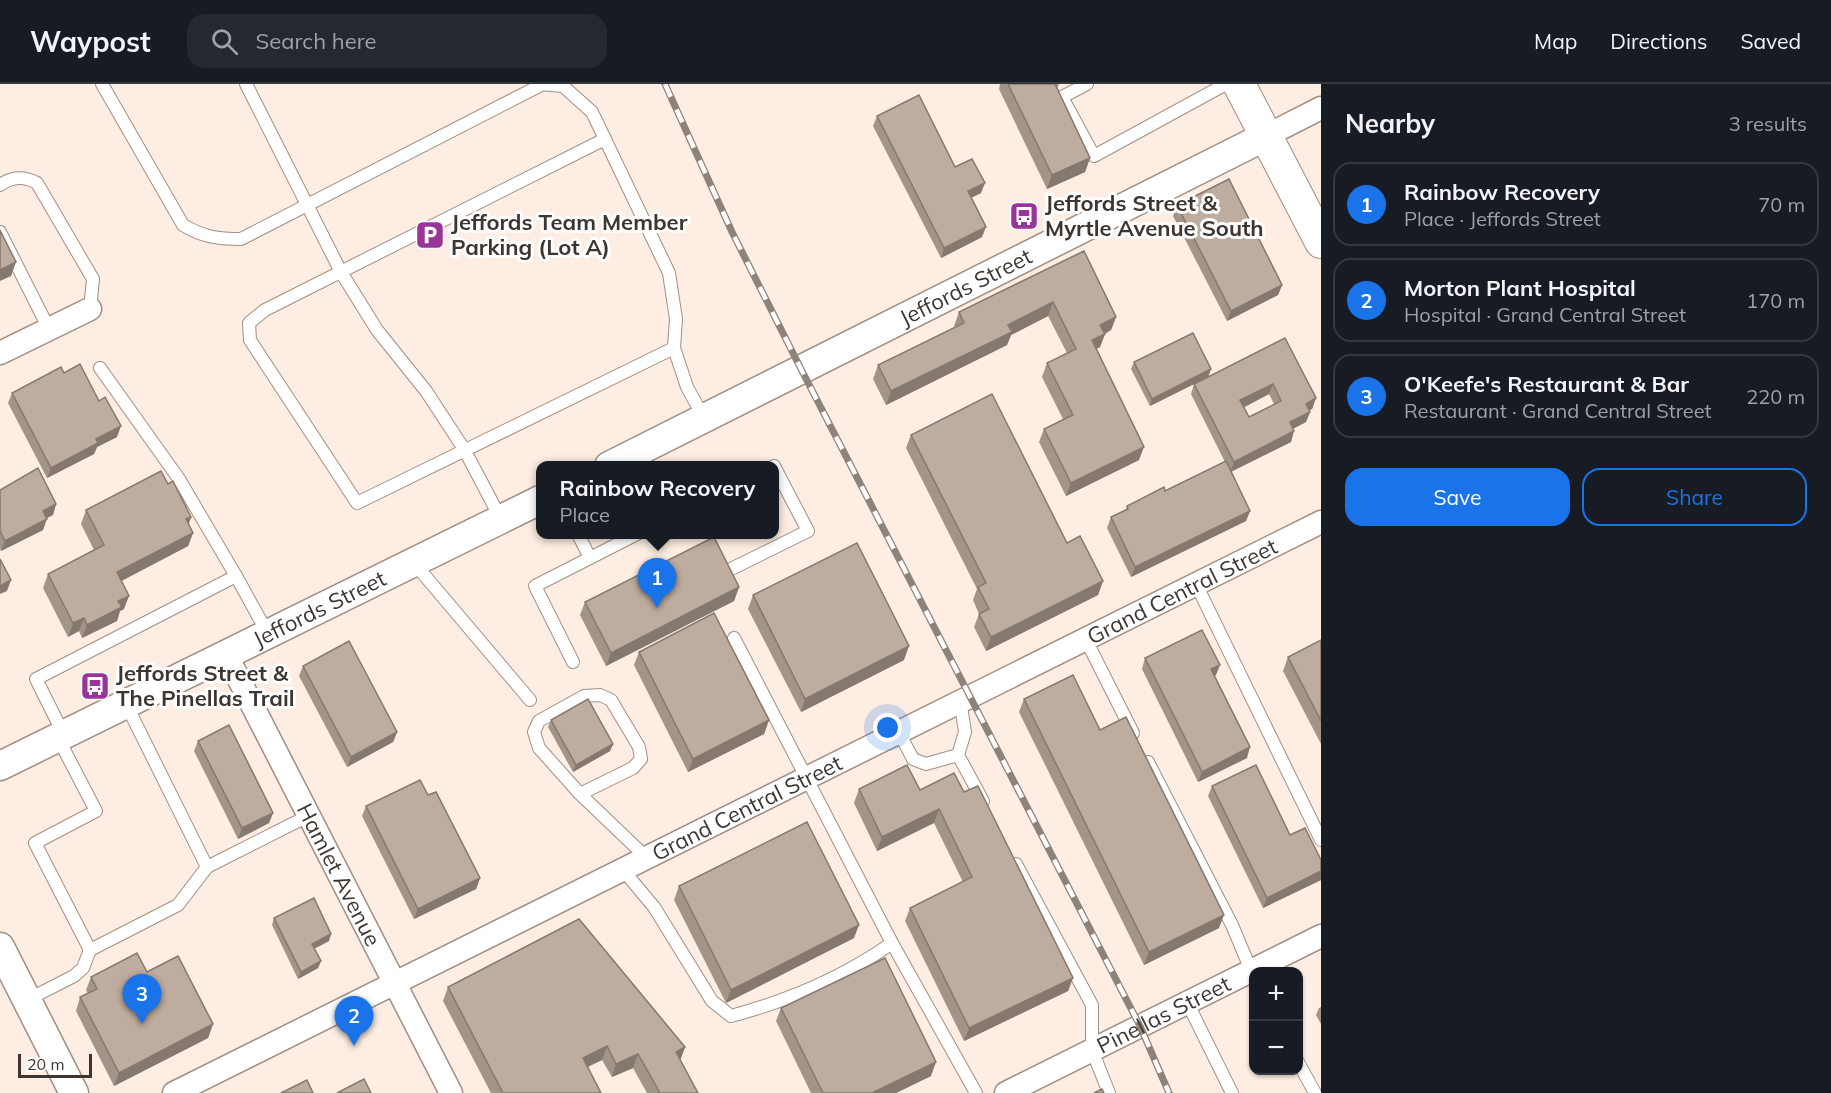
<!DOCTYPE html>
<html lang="en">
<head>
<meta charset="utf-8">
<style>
	body { margin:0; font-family:Mulish,sans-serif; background:#242831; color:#f1f3f6 }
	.controls { position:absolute; right:18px; bottom:18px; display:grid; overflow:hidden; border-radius:12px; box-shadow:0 2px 4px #0004 }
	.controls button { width:54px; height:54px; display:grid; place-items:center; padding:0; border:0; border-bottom:2px solid #363941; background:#171b24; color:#f1f3f6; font:30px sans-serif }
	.scale { position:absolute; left:18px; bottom:15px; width:74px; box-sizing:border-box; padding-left:6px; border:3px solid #3d3630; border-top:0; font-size:16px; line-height:21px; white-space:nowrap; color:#3d3630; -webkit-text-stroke:4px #fefefe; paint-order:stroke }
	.you { position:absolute; left:888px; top:644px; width:21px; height:21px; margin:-15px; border:4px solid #fff; border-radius:50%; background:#1a73e8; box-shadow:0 0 0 9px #1a73e833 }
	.badge { display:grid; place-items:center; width:39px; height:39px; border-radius:50%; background:#1a73e8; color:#fff; font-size:20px; font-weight:700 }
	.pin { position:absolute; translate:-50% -50px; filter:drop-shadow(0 2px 3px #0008) }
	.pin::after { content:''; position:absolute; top:32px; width:21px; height:18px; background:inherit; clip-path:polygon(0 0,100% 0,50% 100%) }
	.popup { position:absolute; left:536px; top:377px; width:243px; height:78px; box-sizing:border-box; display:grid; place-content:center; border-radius:12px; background:#171b24; filter:drop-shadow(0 2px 4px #0005); font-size:20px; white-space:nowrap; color:#9ea1a6 }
	.popup b { font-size:22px; color:#f1f3f6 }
	.popup::after { content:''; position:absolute; left:50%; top:100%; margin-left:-12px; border:12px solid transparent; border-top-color:#171b24 }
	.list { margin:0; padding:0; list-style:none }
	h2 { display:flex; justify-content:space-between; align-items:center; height:78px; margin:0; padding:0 24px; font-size:26px }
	h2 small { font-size:20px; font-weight:400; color:#9ea1a6 }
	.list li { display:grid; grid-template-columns:39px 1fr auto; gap:18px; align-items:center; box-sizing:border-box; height:84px; margin:0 12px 12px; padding:0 12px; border:2px solid #363941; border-radius:18px }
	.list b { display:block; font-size:22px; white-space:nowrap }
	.list p { margin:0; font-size:20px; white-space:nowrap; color:#9ea1a6 }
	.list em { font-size:20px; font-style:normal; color:#9ea1a6 }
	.actions { display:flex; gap:12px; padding:18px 24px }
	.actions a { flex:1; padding:14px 0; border:2px solid #1a73e8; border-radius:18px; text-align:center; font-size:21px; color:#1a73e8 }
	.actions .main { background:#1a73e8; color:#fff }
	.icon { flex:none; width:33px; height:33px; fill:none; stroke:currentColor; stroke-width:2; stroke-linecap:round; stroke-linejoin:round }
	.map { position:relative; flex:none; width:1321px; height:1009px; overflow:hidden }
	header { display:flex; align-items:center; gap:36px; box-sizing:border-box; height:84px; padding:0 30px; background:#171b24; border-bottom:2px solid #363941 }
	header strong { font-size:28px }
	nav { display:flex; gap:33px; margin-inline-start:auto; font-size:21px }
	.search { width:420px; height:54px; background:#242831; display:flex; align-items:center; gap:15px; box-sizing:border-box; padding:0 21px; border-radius:18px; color:#9ea1a6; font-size:22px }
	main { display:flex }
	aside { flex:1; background:#171b24 }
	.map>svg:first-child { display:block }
</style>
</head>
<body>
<header>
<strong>Waypost</strong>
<div class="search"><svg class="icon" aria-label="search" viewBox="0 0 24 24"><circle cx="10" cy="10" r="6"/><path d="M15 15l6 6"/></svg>Search here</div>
<nav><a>Map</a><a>Directions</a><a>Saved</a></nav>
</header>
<main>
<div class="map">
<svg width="1321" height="1009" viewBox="0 0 1321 1009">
	<rect width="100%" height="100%" fill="#fdede2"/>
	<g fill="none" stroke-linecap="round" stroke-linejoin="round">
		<g stroke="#a08f82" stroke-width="14">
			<g id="service">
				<path d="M102,0l81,141c20,12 35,14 58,14l302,-155"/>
				<path d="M246,0l95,188 36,58 49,61 38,58 37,70"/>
				<path d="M539,0l24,2 29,26 77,161 7,46 -2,29 13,39 17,31"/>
				<path d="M1087,0l-25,13 32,59 132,-72"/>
				<path d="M605,55l-340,171 -16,13 1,17 107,163 317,-155"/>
				<path d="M0,101c13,-9 24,-9 37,-2l56,96 -3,30"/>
				<path d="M0,148l49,97"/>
				<path d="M578,450l12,24 47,-24"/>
				<path d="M414,479l116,137"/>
				<path d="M729,486l79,-39 -34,-65"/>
				<path d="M236,492l32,58"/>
				<path d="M1196,500l125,256"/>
				<path d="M1085,554l48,95"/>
				<path d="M573,578l-38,-76 55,-28"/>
				<path d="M960,616l5,32 -7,23 25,46"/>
				<path d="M126,620l81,163 103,-52"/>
				<path d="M898,647l15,28 13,5 32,-9"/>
				<path d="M64,651l-28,-56 200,-103 -57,-97 -79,-111"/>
				<path d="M58,654l38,73 -61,32 55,107"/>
				<path d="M1148,678l84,163 21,50"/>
				<path d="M580,710l53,-26 8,-9 -2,-12 -28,-47 -11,-5 -16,1 -45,25 -5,11 5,16 41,46 67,64"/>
				<path d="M1016,780l76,141v45l17,43"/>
				<path d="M623,786l31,37 58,94 19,15c56,-15 113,-39 161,-73l-158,-305"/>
				<path d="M892,859l84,150"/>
				<path d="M27,916l47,-24 9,-8 7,-18 88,-45 29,-38"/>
				<path d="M1187,918l45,91"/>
				<path d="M1298,978l17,31"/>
			</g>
		</g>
		<g stroke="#a08f82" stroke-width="25">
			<g id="minor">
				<path d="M1266,52l55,-28"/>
				<path d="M0,269l90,-44"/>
				<path id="s1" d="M226,570l225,439"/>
				<path id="s2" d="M174,1009l1147,-571"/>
				<path id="s3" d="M1006,1009l315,-157"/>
			</g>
		</g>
		<g stroke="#a08f82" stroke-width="31">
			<g id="tertiary">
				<path id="s4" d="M609,382l657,-330"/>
				<path id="s5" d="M0,682l540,-266"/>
				<path d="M0,863l74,146"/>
			</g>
		</g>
		<g stroke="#a08f82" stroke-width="34">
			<path id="secondary" d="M1239,0l82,158"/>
		</g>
		<use href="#service" stroke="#fff" stroke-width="12"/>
		<use href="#minor" stroke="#fff" stroke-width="22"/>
		<use href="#tertiary" stroke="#fff" stroke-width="28"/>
		<use href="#secondary" stroke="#fff" stroke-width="32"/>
		<g stroke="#8e837b" stroke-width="7">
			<path id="rail" d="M665,0l67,148 69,137 339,657 29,67"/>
		</g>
		<use href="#rail" stroke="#fefefe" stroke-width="4.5" stroke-dasharray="14" stroke-linecap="butt"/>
	</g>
	<g fill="#a39488" fill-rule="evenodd">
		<path d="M1000,0h59l-1,3 -1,1 33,70 -5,14 -38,17 -48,-100z"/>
		<path d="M877,32l78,51 26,26 -10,5 11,39 -41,21 -68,-132z"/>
		<path d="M1177,121l105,80 -4,10 -51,26 -54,-105z"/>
		<path d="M1084,167l32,66 -5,13 -6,4 -5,13 -4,2 43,111 -73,36 -27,-54 5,-13 19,-10 -21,-42 5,-14 20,-10 -19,-37 -37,19 -4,10 -121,60 -13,-26 5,-14 77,-38 -1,-1 5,-14z"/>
		<path d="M1285,254l31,60 -4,11 -3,1 1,2 -4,10 -13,7 -2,13 -60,30 19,39 -4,10 -115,56 -24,-49 4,-11 15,-7 1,-4 38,-15 60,-29 -34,-68 3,-10zM1269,310l5,10 -25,13 -5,-10z"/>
		<path d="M1134,278l77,7 -3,8 -58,29 -19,-37z"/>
		<path d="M64,289l53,64 -20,10 -3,7 -47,24 -39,-75 4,-10z"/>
		<path d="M911,351l156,108 36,38 -5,14 -112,56 -12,-24 5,-13 -6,-14 4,-11 -71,-141z"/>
		<path d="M168,400l23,33 -3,8 5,8 -5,13 -67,35 3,28 -4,2 -3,10 -35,17 -3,-7 -11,6 -25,-49 5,-14 46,-24 -13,-26 5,-14z"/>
		<path d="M0,406l56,14 -3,11 -7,3 -3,12 -42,21 -1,-2z"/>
		<path d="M739,503l-5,14 -128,65 -26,-51 5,-13z"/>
		<path d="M753,511l151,65 -103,52 -53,-103z"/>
		<path d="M1321,556v104l-38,-73 5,-14z"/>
		<path d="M639,568l130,68 -5,14 -76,38 -54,-107z"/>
		<path d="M1145,574l71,17 -2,1 33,82 -49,24 -56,-113z"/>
		<path d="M303,582l94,66 -4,10 -46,25 -48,-91z"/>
		<path d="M1024,615l76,31 119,198 -75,37 -125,-253z"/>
		<path d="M551,636l62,24 -3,7 -37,21 -25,-45z"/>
		<path d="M198,657l75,72 -4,10 -31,16 -44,-88z"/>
		<path d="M1212,702l78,49 31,36v9l-58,28 -55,-112z"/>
		<path d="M859,705l61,1 44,2 109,186 -5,13 -104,50 -59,-120 5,-13 53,-26 -29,-59 -57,28 -23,-48z"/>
		<path d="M428,711l52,83 -4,11 -62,30 -52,-103 4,-10z"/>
		<path d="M679,802l175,52 -128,65 -52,-103z"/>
		<path d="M274,834l55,23 -15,8 7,12 -3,7 -20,11 -26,-54z"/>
		<path d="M147,888l66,52 -5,14 -94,48 -38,-75 4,-14 8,-3 -2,-4 5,-13z"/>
		<path d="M448,903l237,60 -5,13 18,33h-51l-14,-25 -21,9 -10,-17 -14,7 13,26h-110l-48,-92z"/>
		<path d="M1321,923v17l-5,-9 3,-7z"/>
		<path d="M781,924l150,68 -35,17h-85l-35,-72z"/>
	</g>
	<g fill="#85786f">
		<path d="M1090,74l-5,14 -38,17 5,-14z"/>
		<path d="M985,99l-4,10 -17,8 4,-10z"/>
		<path d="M986,143l-4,10 -41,21 3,-10z"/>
		<path d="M16,178l-5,14 -11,5v-11z"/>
		<path d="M1282,201l-4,10 -51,26 4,-10z"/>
		<path d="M1053,218l-5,14 -37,19 -4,10 -121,60 5,-14 117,-66z"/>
		<path d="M1116,233l-5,13 -16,8 5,-13z"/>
		<path d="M1105,250l-5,13 -13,7 5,-14z"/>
		<path d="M1211,285l-3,8 -58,29 2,-7z"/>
		<path d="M1273,300l-4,10 -32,17 3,-11z"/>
		<path d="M1316,314l-4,11 -10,5 4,-10z"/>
		<path d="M1310,328l-4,10 -20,10 4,-10z"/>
		<path d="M121,342l-4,11 -20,10 -3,7 -47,24 4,-10 45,-29z"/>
		<path d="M1294,347l-3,11 -61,30 4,-10z"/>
		<path d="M1144,363l-5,13 -73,36 5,-13z"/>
		<path d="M56,420l-3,11 -14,7 4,-11z"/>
		<path d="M1250,427l-4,10 -115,56 4,-10z"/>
		<path d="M191,433l-4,13 -1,-11z"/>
		<path d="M47,435l-4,11 -42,21 4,-10z"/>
		<path d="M193,449l-5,13 -76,40 5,-14z"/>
		<path d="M11,496l-4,11 -7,3v-8z"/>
		<path d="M1103,497l-5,14 -112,56 5,-14z"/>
		<path d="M739,503l-5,14 -128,65 5,-13z"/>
		<path d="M129,512l-5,13 -4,2 -3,10 -35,17 5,-13 31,-24z"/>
		<path d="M84,534l-5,13 -11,6 5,-14z"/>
		<path d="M909,562l-5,14 -103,52 4,-13z"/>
		<path d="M1220,581l-4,10 -9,5 4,-11z"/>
		<path d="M769,636l-5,14 -76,38 5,-13z"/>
		<path d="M397,648l-4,10 -46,25 4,-10z"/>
		<path d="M613,660l-3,7 -37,21 3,-7z"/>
		<path d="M1250,663l-3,11 -49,24 4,-10z"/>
		<path d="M939,725l-5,14 -57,28 5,-14z"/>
		<path d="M273,729l-4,10 -31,16 4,-11z"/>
		<path d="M1321,787v9l-58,28 4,-10z"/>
		<path d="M480,794l-4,11 -62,30 4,-10z"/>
		<path d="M1224,831l-5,13 -75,37 5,-13z"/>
		<path d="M859,841l-5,13 -128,65 5,-13z"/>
		<path d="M331,850l-2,7 -20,10 3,-7z"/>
		<path d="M321,877l-3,7 -20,11 3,-7z"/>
		<path d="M1073,894l-5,13 -104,50 5,-13z"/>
		<path d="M213,940l-5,14 -94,48 5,-13z"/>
		<path d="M607,962l-5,14 -24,11 5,-13z"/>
		<path d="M685,963l-5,14 -4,-9z"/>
		<path d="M638,970l-5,14 -21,9 4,-13z"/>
		<path d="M936,978l-5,14 -35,17h-24z"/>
	</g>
	<g fill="#beac9e" stroke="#85786f" stroke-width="1.5" fill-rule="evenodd">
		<path d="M1008,0h47l35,74 -38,17z"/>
		<path d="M919,11l36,72 17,-8 13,24 -17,8 18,36 -42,21 -67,-132z"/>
		<path d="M1229,95l53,106 -51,26 -54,-106z"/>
		<path d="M0,146l16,32 -16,8z"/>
		<path d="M1084,167l32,66 -16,8 5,9 -13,6 52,107 -73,36 -27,-54 29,-14 -26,-52 29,-14 -23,-47 -45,23 4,7 -121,59 -13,-26 86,-42 -5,-11z"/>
		<path d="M1193,249l18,36 -59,30 -18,-37z"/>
		<path d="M1285,254l31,60 -10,6 4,8 -20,10 4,9 -60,31 -40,-78zM1273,300l8,17 -32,16 -9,-17z"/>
		<path d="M80,280l19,37 6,-4 16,29 -25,13 2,4 -47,25 -39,-75 49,-26 3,6z"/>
		<path d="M992,310l75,149 13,-7 23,45 -112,56 -12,-23 10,-5 -11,-22 8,-4 -75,-148z"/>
		<path d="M1226,377l24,50 -115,56 -24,-50 17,-8 -1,-3 37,-19 1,4z"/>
		<path d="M38,384l18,36 -13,7 4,8 -42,22 -5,-10v-41z"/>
		<path d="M161,387l7,13 5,-3 18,36 -5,2 7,14 -76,39 12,24 -11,5 4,6 -35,18 -3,-7 -11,5 -25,-49 56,-29 -18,-35z"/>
		<path d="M714,453l25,50 -128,66 -26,-51z"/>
		<path d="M857,459l52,103 -104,53 -52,-104z"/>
		<path d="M0,475l11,21 -11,6z"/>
		<path d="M714,529l55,107 -76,39 -54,-107z"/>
		<path d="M1202,546l18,35 -9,4 39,78 -48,25 -57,-114z"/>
		<path d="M1321,556v81l-33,-64z"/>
		<path d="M349,557l48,91 -46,25 -48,-91z"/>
		<path d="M1073,591l27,55 26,-13 98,198 -75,37 -125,-253z"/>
		<path d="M588,615l25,45 -37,21 -25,-45z"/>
		<path d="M229,641l44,88 -31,15 -44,-87z"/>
		<path d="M907,681l13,25 34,-17 10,19 14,-6 95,192 -104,50 -59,-120 62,-31 -33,-68 -57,28 -23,-48z"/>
		<path d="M1256,681l34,70 15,-7 16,32v11l-54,27 -55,-112z"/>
		<path d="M420,696l8,15 8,-3 44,86 -62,31 -52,-103z"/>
		<path d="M807,738l52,103 -128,65 -52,-104z"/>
		<path d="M314,814l17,36 -19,10 9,17 -20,11 -27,-54z"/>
		<path d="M579,835l106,128 -9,5 22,41h-38l-22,-39 -22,10 -9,-18 -24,12 18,35h-98l-55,-106z"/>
		<path d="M137,869l10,19 31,-16 35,68 -94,49 -39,-76 17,-8 -6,-12z"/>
		<path d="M885,874l51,104 -64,31h-49l-42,-85z"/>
		<path d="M364,995l7,14h-34z"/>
		<path d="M307,996l6,13h-32z"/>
		<path d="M1102,1005l2,4h-10z"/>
	</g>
	<defs>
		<g id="bus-square" transform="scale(1.5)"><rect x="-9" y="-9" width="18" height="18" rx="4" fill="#98349a" stroke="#fefefe"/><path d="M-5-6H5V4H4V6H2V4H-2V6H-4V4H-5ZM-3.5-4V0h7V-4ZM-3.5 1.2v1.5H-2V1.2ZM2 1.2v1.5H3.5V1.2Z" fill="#fff"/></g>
		<g id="parking-square" transform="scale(1.5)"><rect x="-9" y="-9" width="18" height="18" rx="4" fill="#98349a" stroke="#fefefe"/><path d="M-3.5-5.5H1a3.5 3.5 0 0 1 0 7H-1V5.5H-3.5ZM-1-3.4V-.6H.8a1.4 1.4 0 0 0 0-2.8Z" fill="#fff"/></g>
	</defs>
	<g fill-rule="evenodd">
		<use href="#bus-square" x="1024" y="132"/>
		<use href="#parking-square" x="430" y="151"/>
		<use href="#bus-square" x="95" y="602"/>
	</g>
	<g text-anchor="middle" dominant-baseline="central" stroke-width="6" stroke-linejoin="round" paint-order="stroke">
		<g font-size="22" font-weight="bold" fill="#3d3630" stroke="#fefefe" text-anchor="start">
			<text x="1045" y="119">Jeffords Street &amp;<tspan x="1045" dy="25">Myrtle Avenue South</tspan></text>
			<text x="451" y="138">Jeffords Team Member<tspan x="451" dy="25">Parking (Lot A)</tspan></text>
			<text x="116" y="589">Jeffords Street &amp;<tspan x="116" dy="25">The Pinellas Trail</tspan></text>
		</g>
		<g font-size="22" fill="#3d3630" stroke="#fefefe">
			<text stroke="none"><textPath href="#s4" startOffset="399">Jeffords Street</textPath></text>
			<text stroke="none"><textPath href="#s2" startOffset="1126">Grand Central Street</textPath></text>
			<text stroke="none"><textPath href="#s5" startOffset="356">Jeffords Street</textPath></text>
			<text stroke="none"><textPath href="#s2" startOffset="640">Grand Central Street</textPath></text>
			<text stroke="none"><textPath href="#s1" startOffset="248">Hamlet Avenue</textPath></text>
			<text stroke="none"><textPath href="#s3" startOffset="176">Pinellas Street</textPath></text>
		</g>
	</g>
</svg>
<div class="controls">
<button>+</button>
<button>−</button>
</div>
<div class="scale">20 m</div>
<div class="you"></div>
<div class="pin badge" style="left:657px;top:524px">1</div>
<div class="popup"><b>Rainbow Recovery</b>Place</div>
<div class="pin badge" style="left:354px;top:962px">2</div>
<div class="pin badge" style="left:142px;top:940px">3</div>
</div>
<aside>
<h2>Nearby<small>3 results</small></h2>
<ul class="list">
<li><span class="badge">1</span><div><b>Rainbow Recovery</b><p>Place · Jeffords Street</p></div><em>70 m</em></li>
<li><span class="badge">2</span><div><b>Morton Plant Hospital</b><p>Hospital · Grand Central Street</p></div><em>170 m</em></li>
<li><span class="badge">3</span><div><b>O'Keefe's Restaurant &amp; Bar</b><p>Restaurant · Grand Central Street</p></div><em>220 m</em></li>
</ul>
<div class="actions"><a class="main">Save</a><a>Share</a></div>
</aside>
</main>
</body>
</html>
